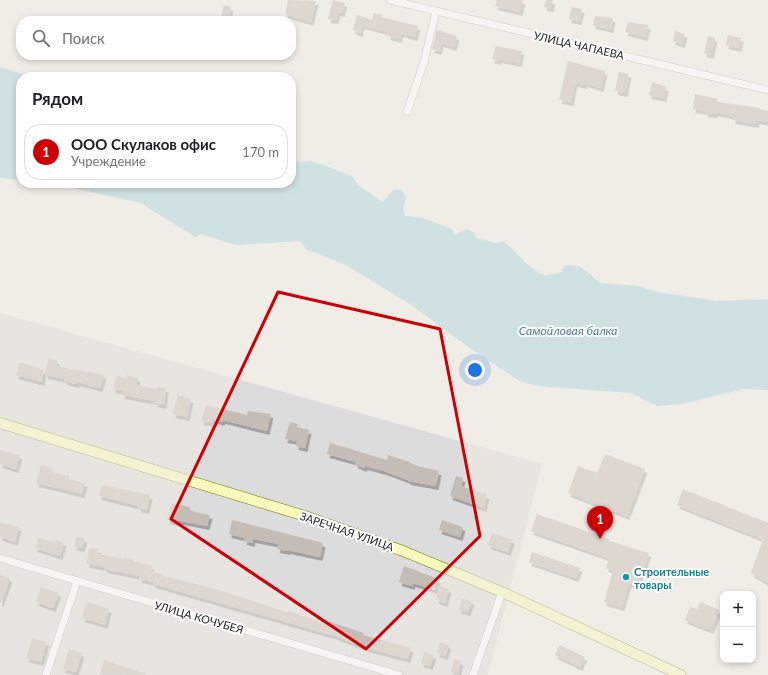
<!DOCTYPE html>
<html lang="ru">
<head>
<meta charset="utf-8">
<style>
	body { margin:0; font-family:Lato,sans-serif; background:#f6f6f6; color:#202124 }
	.controls { position:absolute; right:12px; bottom:12px; display:grid; overflow:hidden; border-radius:8px; box-shadow:0 2px 6px #0003 }
	.controls button { width:36px; height:36px; display:grid; place-items:center; padding:0; border:0; border-bottom:1px solid #e0e0e0; background:#fff; color:#202124; font:20px sans-serif }
	.you { position:absolute; left:475px; top:370px; width:14px; height:14px; margin:-10px; border:3px solid #fff; border-radius:50%; background:#1a73e8; box-shadow:0 0 0 6px #1a73e833 }
	.badge { display:grid; place-items:center; width:26px; height:26px; border-radius:50%; background:#ce0006; color:#fff; font-size:13px; font-weight:700 }
	.pin { position:absolute; translate:-50% -33px; filter:drop-shadow(0 1px 2px #0008) }
	.pin::after { content:''; position:absolute; top:21px; width:14px; height:12px; background:inherit; clip-path:polygon(0 0,100% 0,50% 100%) }
	.list { margin:0; padding:0; list-style:none }
	h2 { display:flex; justify-content:space-between; align-items:center; height:52px; margin:0; padding:0 16px; font-size:17px }
	h2 small { font-size:13px; font-weight:400; color:#757577 }
	.list li { display:grid; grid-template-columns:26px 1fr auto; gap:12px; align-items:center; box-sizing:border-box; height:56px; margin:0 8px 8px; padding:0 8px; border:1px solid #e0e0e0; border-radius:16px }
	.list b { display:block; font-size:15px; white-space:nowrap }
	.list p { margin:0; font-size:13px; white-space:nowrap; color:#757577 }
	.list em { font-size:13px; font-style:normal; color:#757577 }
	.icon { flex:none; width:22px; height:22px; fill:none; stroke:currentColor; stroke-width:2; stroke-linecap:round; stroke-linejoin:round }
	.map { position:relative; flex:none; width:768px; height:675px; overflow:hidden }
	.search { position:absolute; background:#fff; box-shadow:0 2px 6px #0003; left:16px; top:16px; width:280px; height:44px; display:flex; align-items:center; gap:10px; box-sizing:border-box; padding:0 14px; border-radius:16px; color:#757577; font-size:15px }
	.panel { position:absolute; background:#fff; box-shadow:0 2px 6px #0003; left:16px; top:72px; width:280px; height:116px; border-radius:16px }
	.map>svg:first-child { display:block }
</style>
</head>
<body>
<div class="map">
<svg width="768" height="675" viewBox="0 0 768 675">
	<defs>
		<filter id="shadow"><feDropShadow dx="2.5" dy="4" stdDeviation="0" flood-color="#0004"/></filter>
	</defs>
	<rect width="100%" height="100%" fill="#f0ece6"/>
	<path fill="#dddcdc" d="M0,313l542,151 -54,211h-488z"/>
	<g fill="#a6d2dd">
		<path d="M0,67l33,10h-12v103l-21,-2z"/>
		<path d="M312,161l40,15 6,9 25,17 11,-13 8,1 4,8 -3,10 2,8 18,2 29,11 2,6 13,-6 7,4 3,6c8,0 10,2 18,4 3,0 6,-1 9,-1 5,2 18,17 22,21 5,5 9,5 12,10l8,2 14,-2 6,-8 13,1 22,17 37,3 19,6 60,9 51,-2v91l-25,-1 -61,15 -25,2 -26,-13 -85,-6 -17,-3 -11,-4 -51,-34 -57,-42 -64,-39 -40,-16 -6,-8 -64,4 -35,-11 -6,3 -54,-34 -77,-17 -24,-3h251v-21z"/>
	</g>
	<g fill="#c5bcb5" filter="url(#shadow)">
		<path d="M288,0l28,1 -5,21 -26,-8z"/>
		<path d="M333,0l12,3 -3,10 -4,-1 -2,8 -8,-1z"/>
		<path d="M497,0h26l-3,12 -25,-6z"/>
		<path d="M546,0h7l-2,8 -7,-1z"/>
		<path d="M224,5l7,2 -3,13 -7,-1z"/>
		<path d="M572,7l10,2 -3,12 -10,-2z"/>
		<path d="M374,13l8,2 -1,2 37,9 -3,11 -14,-4 -2,6 -11,-3 1,-4 -27,-7 -2,8 -7,-3 4,-15 15,5z"/>
		<path d="M595,16l18,2 -2,11 -18,-4z"/>
		<path d="M628,22l20,3 -3,12 -20,-5z"/>
		<path d="M437,30l20,6 -3,11 -13,-4 -2,8 -7,-2z"/>
		<path d="M675,31l10,3 -3,10 -9,-3z"/>
		<path d="M728,35l13,3 -2,10 -13,-3z"/>
		<path d="M708,36l7,2 -4,17 -7,-2z"/>
		<path d="M496,46l26,5 -3,12 -20,-4v2l-7,-2z"/>
		<path d="M568,61l37,10 -4,17 -16,-5v2l-10,-2 -4,19 -12,-2z"/>
		<path d="M619,72l10,2 -4,19 -10,-2z"/>
		<path d="M652,82l14,5 -2,11 -15,-3z"/>
		<path d="M695,94l23,5 -1,3 43,6 -1,1 9,2v11l-11,-2 -1,4 -23,-4 1,-4 -19,-4v2l-10,-1 1,-2 -13,-2z"/>
		<path d="M48,359l9,1 -1,6 48,9 -4,13 -23,-6 -1,2 -12,-3 1,-2 -20,-4z"/>
		<path d="M20,362l24,8 -2,12 -26,-7z"/>
		<path d="M127,375l11,3 -2,7 21,4v-2l9,1 -2,17 -10,-2 1,-2 -33,-6 1,-4 -10,-2 3,-13 10,2z"/>
		<path d="M178,395l13,4 -4,18 -14,-3z"/>
		<path d="M206,405l41,10 1,-4 23,3 -4,17 -44,-11 -1,2 -10,-3 -1,4 -10,-2z"/>
		<path d="M290,422l8,2 -1,3 12,3 -4,18 -9,-2 1,-5 -12,-2z"/>
		<path d="M330,443l57,17 1,-5 22,7v1l11,4 18,4 -3,15 -28,-5v-1l-24,-9 -19,-5 -1,2 -9,-4 1,-2 -29,-8z"/>
		<path d="M0,450l20,5 -4,14 -16,-5z"/>
		<path d="M605,454l40,15 -18,47 -59,-23 10,-27 19,7z"/>
		<path d="M41,465l11,3 -1,4 18,4v3l16,4 -3,11 -46,-11z"/>
		<path d="M456,476l7,2 -2,8 26,9 -3,13 -34,-12z"/>
		<path d="M101,485l49,10 -3,15 -9,-2 1,-2 -40,-10z"/>
		<path d="M683,489l85,34v60l-17,-10 12,-34 -86,-34z"/>
		<path d="M171,503l19,4v4l20,4 -3,11 -31,-6 -1,2 -8,-2z"/>
		<path d="M537,514l72,25v2l40,12 -12,32 -8,-2 -7,24 -18,-5 9,-31 -7,-3 3,-10 -78,-27z"/>
		<path d="M232,520l91,23 -3,14 -32,-7 -1,1 -10,-2 2,-5 -26,-5 -1,4 -8,-2 1,-3 -16,-4z"/>
		<path d="M442,520l21,7 -3,10 -21,-7z"/>
		<path d="M0,522l19,5 -4,15 -15,-5z"/>
		<path d="M492,533l20,7 -4,12 -20,-7z"/>
		<path d="M76,536l9,3 -3,9 -8,-2z"/>
		<path d="M38,538l17,4 1,-2 8,2 -4,14 -25,-8z"/>
		<path d="M89,548l10,1 -1,5 26,5v-1l9,1v2l19,5 -1,5 14,5 50,13 74,24v-2l31,11 1,-3 43,14 -1,2 48,13 -3,11 -42,-11 -31,-12 -182,-52v-2l-14,-3 1,-3 -36,-7 1,-2 -18,-3z"/>
		<path d="M532,552l48,16 -4,10 -47,-16z"/>
		<path d="M404,566l34,13 -3,11 -22,-7 -1,3 -13,-4z"/>
		<path d="M0,575l10,3 -9,25h-1z"/>
		<path d="M439,586l10,3 -4,14 -9,-3z"/>
		<path d="M41,587l18,6 -6,15 -17,-6z"/>
		<path d="M462,599l10,2 -4,11 -9,-2z"/>
		<path d="M87,602l22,7 -4,16 -23,-7z"/>
		<path d="M700,602l19,8 -8,20 -26,-10 5,-13 7,2z"/>
		<path d="M32,638l15,4 -6,20 -15,-4z"/>
		<path d="M440,642l9,3 -4,11 -8,-3z"/>
		<path d="M560,645l25,12 -5,10 -25,-12z"/>
		<path d="M69,649l13,4 -6,19 -13,-3z"/>
		<path d="M424,652l10,3 -4,11 -9,-3z"/>
		<path d="M454,659l7,2 -3,13 -7,-2z"/>
		<path d="M104,660l42,14v1l-46,-1z"/>
	</g>
	<g fill="none" stroke-linecap="round" stroke-linejoin="round">
		<g stroke="#a6a6a6" stroke-width="8">
			<g id="street">
				<path d="M390,0l378,90"/>
				<path d="M407,112l17,-50 12,-51"/>
				<path d="M0,558l399,117"/>
				<path d="M46,675l31,-94"/>
				<path d="M473,675l29,-83"/>
			</g>
		</g>
		<g stroke="#6e7805" stroke-width="11">
			<path id="secondary" d="M0,423l305,93 98,35 99,41 179,83"/>
		</g>
		<use href="#street" stroke="#fff" stroke-width="7"/>
		<use href="#secondary" stroke="#f8f9ba" stroke-width="10"/>
	</g>
	<path d="M0 0H768V675H0ZM278,292l162,37 40,207 -114,113 -195,-130z" fill="#f0ece6" fill-opacity=".55" fill-rule="evenodd"/>
	<path fill="none" stroke="#ce0006" stroke-width="3" stroke-linejoin="round" d="M278,292l162,37 40,207 -114,113 -195,-130z"/>
	<circle fill="#0f9aa8" stroke="#fff" stroke-width="1.5" cx="626" cy="577" r="4"/>
	<g text-anchor="middle" dominant-baseline="central" stroke-width="4" stroke-linejoin="round" paint-order="stroke">
		<g font-size="11" fill="#1f1f1f" stroke="#fff">
			<text transform="translate(579 45) rotate(13)">УЛИЦА ЧАПАЕВА</text>
			<text transform="translate(347 531) rotate(19)">ЗАРЕЧНАЯ УЛИЦА</text>
			<text transform="translate(199 617) rotate(16)">УЛИЦА КОЧУБЕЯ</text>
		</g>
		<g font-size="11" font-weight="bold" fill="#0d838f" stroke="#fff" text-anchor="start">
			<text x="634" y="571">Строительные<tspan x="634" dy="13">товары</tspan></text>
		</g>
		<g font-size="12" font-style="italic" fill="#487aa7" stroke="#fff">
			<text x="568" y="330">Самойловая балка</text>
		</g>
	</g>
</svg>
<div class="controls">
<button>+</button>
<button>−</button>
</div>
<div class="you"></div>
<div class="pin badge" style="left:600px;top:539px">1</div>
<div class="search"><svg class="icon" aria-label="search" viewBox="0 0 24 24"><circle cx="10" cy="10" r="6"/><path d="M15 15l6 6"/></svg>Поиск</div>
<section class="panel">
<h2>Рядом<small></small></h2>
<ul class="list">
<li><span class="badge">1</span><div><b>ООО Скулаков офис</b><p>Учреждение</p></div><em>170 m</em></li>
</ul>
</section>
</div>
</body>
</html>
